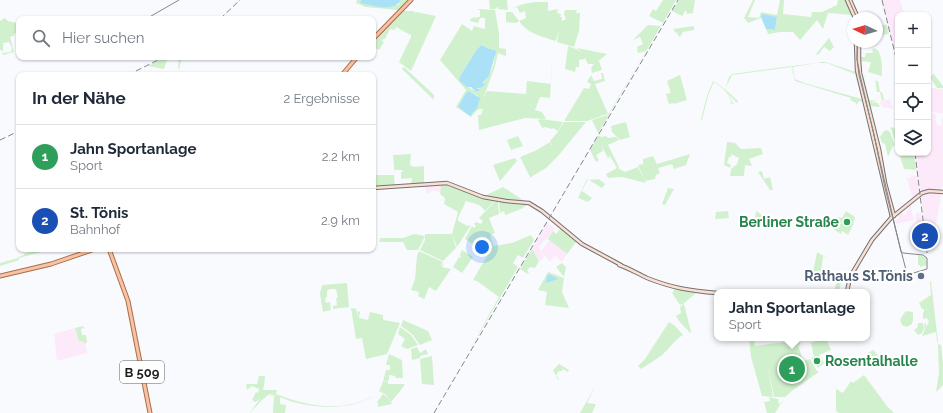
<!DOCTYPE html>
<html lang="de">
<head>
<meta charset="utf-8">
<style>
	body { margin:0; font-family:Raleway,sans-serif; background:#f2f2f3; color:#1f2937 }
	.controls { position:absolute; right:12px; top:12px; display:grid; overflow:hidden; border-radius:8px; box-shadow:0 1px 3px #0004 }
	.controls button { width:36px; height:36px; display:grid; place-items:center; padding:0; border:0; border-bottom:1px solid #e0e1e3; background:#fff; color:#1f2937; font:20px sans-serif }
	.compass { position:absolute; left:847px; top:12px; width:36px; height:36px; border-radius:50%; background:#fff; box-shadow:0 1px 3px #0004; rotate:274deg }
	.you { position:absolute; left:482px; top:247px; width:14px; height:14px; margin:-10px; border:3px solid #fff; border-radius:50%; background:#1a73e8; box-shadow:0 0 0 6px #1a73e833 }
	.badge { display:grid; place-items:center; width:26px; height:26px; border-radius:50%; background:#db2777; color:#fff; font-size:13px; font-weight:700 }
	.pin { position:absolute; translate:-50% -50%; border:2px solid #fff; box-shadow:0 1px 4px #0006 }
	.popup { position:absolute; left:714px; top:289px; width:156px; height:52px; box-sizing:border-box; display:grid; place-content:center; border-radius:8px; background:#fff; filter:drop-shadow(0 1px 3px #0005); font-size:13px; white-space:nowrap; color:#747a83 }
	.popup b { font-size:15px; color:#1f2937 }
	.popup::after { content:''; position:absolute; left:50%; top:100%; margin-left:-8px; border:8px solid transparent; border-top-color:#fff }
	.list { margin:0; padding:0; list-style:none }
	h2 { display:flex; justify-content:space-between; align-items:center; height:52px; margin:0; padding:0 16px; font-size:17px }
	h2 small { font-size:13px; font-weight:400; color:#747a83 }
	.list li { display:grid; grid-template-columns:26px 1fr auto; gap:12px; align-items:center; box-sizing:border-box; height:64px; padding:0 16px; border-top:1px solid #e0e1e3 }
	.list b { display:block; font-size:15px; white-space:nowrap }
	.list p { margin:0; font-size:13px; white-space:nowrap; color:#747a83 }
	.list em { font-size:13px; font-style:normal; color:#747a83 }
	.icon { flex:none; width:22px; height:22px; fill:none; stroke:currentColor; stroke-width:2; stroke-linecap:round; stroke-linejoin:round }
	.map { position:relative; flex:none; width:943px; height:413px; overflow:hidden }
	.search { position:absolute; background:#fff; box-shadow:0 1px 3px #0004; left:16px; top:16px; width:360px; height:44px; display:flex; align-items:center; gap:10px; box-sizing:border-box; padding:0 14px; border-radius:8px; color:#747a83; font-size:15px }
	.panel { position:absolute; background:#fff; box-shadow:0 1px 3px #0004; left:16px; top:72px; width:360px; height:180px; border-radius:8px }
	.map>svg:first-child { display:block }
</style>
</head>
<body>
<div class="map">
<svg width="943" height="413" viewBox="0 0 943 413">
	<rect width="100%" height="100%" fill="#f9fafe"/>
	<g fill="#fce9fa">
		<path d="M882,0h18l4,15h-6v49z"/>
		<path d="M928,88l15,1v24l-15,-1z"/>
		<path d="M890,99l3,10 -11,-2 -2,-5z"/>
		<path d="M928,113l8,1v10l5,2 2,-11v71l-2,4 -2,1 -13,-1 -6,3 -5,-40h13z"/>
		<path d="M911,175l6,1 2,17 -7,5 -5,-20h4z"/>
		<path d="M441,183l-1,9 -8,-2 -3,4 -3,-2 -1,-8z"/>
		<path d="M928,192l13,2 -4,26 -2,7h-4l-1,2h-5l-4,-35z"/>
		<path d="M910,204l4,16 -18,4 -1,-4 4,-1 -1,-5 4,-3 1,4h3v-3l3,-3 -1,-3z"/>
		<path d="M921,212l4,29h-4l-2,-16h-2l-2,-11z"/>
		<path d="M547,223l8,6 -8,11 -1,-1 -7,8 -3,-5z"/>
		<path d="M550,240l17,14 -5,8 -7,-6 -5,6 -9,-11z"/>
		<path d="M536,243l8,13 -4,6 -8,-13z"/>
		<path d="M75,328l4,13 6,1 2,11 -30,8 -3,-27z"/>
	</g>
	<g fill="#d1f1ce" fill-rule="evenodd">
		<path d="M357,0h4l-1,2 38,3 3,-5h8l-11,10 -32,-3 -10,-4z"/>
		<path d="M489,0h18l1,10 -10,-1v-2l-2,1 -1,1h-5z"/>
		<path d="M663,0h13l-13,23 -14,-7 4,-7 3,2z"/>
		<path d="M679,0h16l-2,13 -6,1 -1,-4 -4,6 -10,-5z"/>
		<path d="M753,0h2l-7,17 11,1 2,-6 16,3 3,-15h4l-1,14 28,3 1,-5h10l15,-7 1,-5h7l7,15 -24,-2 -5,16 -6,-9 -17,20 -7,-8h-13l-12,2 -2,-5 9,1 2,-13h-16v1l-13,5 -4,-5z"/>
		<path d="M548,2v9l10,-2 -1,4 4,1 -1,3h2v4l4,-2 -2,-5 1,-4h12l-1,3h4l-1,18 -5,16 -17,-5 2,-12 -3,10 -1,1c-14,-5 -27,-7 -36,-20l-3,2 -10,-1v-10h6l7,9 7,-3 -1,-7 -5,2 -3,-6 -5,2c11,-7 23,-7 36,-7z"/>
		<path d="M478,9l17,1 4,23v15l7,1v7l-8,-3 -3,13 -12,33 4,-8 39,3 1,-13 24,3 2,-43 -3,57 -10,-1 -5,13 7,2 4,7 -21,-1 -46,12 -1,-15h3l2,-6c-6,-1 -8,4 -12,8l-15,-10 10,-17 -26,-30 22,-36 10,7 2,-5 11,3v-11h-5l-2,5 -8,-2 1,-3 9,-1v-7h-2zM481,45l9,4 5,1c1,9 -4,27 -11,31v3l-9,7c-6,-3 -11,-7 -16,-13l16,-26zM469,91l9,5 -1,12 -14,3 -4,-3 7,-15z"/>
		<path d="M402,11h12v2l2,-1 20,4 -25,55 -12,-9 12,-25v-2l-6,-3 2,-3 -2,3 -9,-5 -1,3 -5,-1 -5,10h-2l-1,2 2,1 -5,8 -6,-3v-6z"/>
		<path d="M5,18l3,3 9,2 2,10 -1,-2 -4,3 1,1 -5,2 4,15 -11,3 -1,-5h-2v-29zM9,42l3,6 -1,4 -8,1v-10z"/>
		<path d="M886,21l3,13 -8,1 -3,-8 9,-3z"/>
		<path d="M662,24l-54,92 -1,-2 -20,7h-23l20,-33 5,1 2,-5 -4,-2 4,-7 3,6 8,-2 -1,-6h2l2,8 -10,3 13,30 1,-1 37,-62 -8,2 -1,-6 6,-3 -3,-7 -7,3 15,-15 12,1z"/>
		<path d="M694,26v4l-11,2 -3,5 -3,-3 1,-2 -2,1 -3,-4z"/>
		<path d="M829,38l5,9 -4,4 -6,-4 -6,8 -2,-1z"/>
		<path d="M859,42h2l-1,15h5l1,-4h7l-1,-4 3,-1c8,5 7,20 7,28l-14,-4 3,-10 -11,-1z"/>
		<path d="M568,46l8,3 5,3 -4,-4 30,6 -10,8 2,-1 3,9 -10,3 -1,-5 3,-4h-6l-3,-6v1l-6,1v7h-3l-1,5 -10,-3z"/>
		<path d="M165,57h17l-3,12h-1l1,-10 -11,-2 -4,12 -16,-3z"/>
		<path d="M825,62l31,10 7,27 -2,3 -2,-1 -2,4 -1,-2 -6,-3 1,-2 -56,-17 -3,-15zM824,62l31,12 7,25 -58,-16 -9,-4 -2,-12z"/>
		<path d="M791,66l4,15 -4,-14 -59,8 -7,14 13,12 -1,2 -12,-13 4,-13 3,-3z"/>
		<path d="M404,67l30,28v5l-32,-31z"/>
		<path d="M934,74l9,12v2h-6l-7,-11z"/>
		<path d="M680,75l7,25 -13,4 -1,-1 -4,1 -3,-10 5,-1 -4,-12z"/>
		<path d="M865,75l-1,3 5,22 9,1 -3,-24 1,4h2l2,11h2l2,8 -2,1 -2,-9h-3l1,9 -8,1 8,1 2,4 -10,-1 -7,-28z"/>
		<path d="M713,81c7,3 19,14 19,22l1,-1 5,4 -4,-3 -3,1c1,-9 -11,-18 -17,-22l-6,14 -6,24 -1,-1 6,-23z"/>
		<path d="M607,115l1,2 -10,16 -6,-13z"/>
		<path d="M541,119l22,3 -5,9 -5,-3 -1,1 -7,-2 -3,1 -4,-8z"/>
		<path d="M564,122h22l-28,34 -12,12 -20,12 4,-3 -10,-20 17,-7 13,-8 4,8 -4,-9 7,-8z"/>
		<path d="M626,122l4,15 -10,3 -8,-8 -1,-6z"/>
		<path d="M890,127l8,2v20z"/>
		<path d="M887,130l3,2 5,13 -2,1 -5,11 -3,-13 -3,-1 -2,-6 4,-6z"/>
		<path d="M599,135l2,2 5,-1 2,2 8,-1 3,3 -11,5 11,22 -1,1 7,4 13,-5 8,16 -24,-6 -14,1 -2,-4 11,-6 -7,-12 -2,2 -7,-13 2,6 -7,4 3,5 -3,2 -6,-12z"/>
		<path d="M518,136l5,10 -12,4 -4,-10z"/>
		<path d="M727,142l8,1 6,6 20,-1 2,6 -14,5 3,7 -14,-2 7,1 -1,11h-14l1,-7 6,-5 2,-6 -8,-4v3h-2l-2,6 4,2 -1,3 -6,-3z"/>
		<path d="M899,153h15l2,17 -12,-1z"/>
		<path d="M411,154l-1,11 4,2 10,-1v17l-13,2 1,-7 -11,1v-7h2l-1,-2h-8l1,7 -2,-22z"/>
		<path d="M690,154l-4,11 -12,4 -2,-5 -14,4 2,5 -4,2 -1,4 -10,2 -7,-16 5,-1v-5l10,-3 4,8z"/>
		<path d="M515,158l2,3 -17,20 -7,-16z"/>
		<path d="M762,171l2,8 6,-2 3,13h-3l-12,-18z"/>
		<path d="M373,175h21l1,12h-22z"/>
		<path d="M587,179h1l-6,12 16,11 -6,-4 -4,4 -10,-4z"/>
		<path d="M599,179l6,5 -3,4 -13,-8z"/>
		<path d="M441,183h8l46,17 -10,11c-5,-8 -11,-7 -19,-10l-8,17v3l10,5 3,-1 -14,22 -5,-13 6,-22 -14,-8 1,-6 -5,-4z"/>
		<path d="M453,183l31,13 19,-9 23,15c-24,-2 -54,-5 -73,-19z"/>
		<path d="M668,188l6,1 -9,16 -3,-1z"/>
		<path d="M496,200h2l1,14 -10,4 6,15 -5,2 4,11 18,-3 19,-8 3,5 -11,18 -5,-3 -5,8 5,4 -51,87 32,-57 -22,-16 -4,-1 15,-26 -23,-15 7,-13 2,2 2,-2 -2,-2 2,-2 5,2 2,-3 -4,-3z"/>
		<path d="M499,201l30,3 -8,5 -16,6 -1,-4 -4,2z"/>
		<path d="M728,211l1,7 -14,1 1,-7z"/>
		<path d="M756,211l12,8 -14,6z"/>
		<path d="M846,211l9,6 -2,8 -5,10 -6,-4 -1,3 -8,-5 6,-12 3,1z"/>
		<path d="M561,228l16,13 -10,13 -19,-15 5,-8 3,3z"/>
		<path d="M414,234l11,2 -7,14h-11l-4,-8h-24l1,-4h23z"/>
		<path d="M425,234h27l4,14 -13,13 -23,-11 5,-10z"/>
		<path d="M40,249h12l-33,9v2l-19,6v-3l18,-5v-1l6,-2v-1z"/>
		<path d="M532,249l7,12 -4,7 -5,-1 -3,4 2,1 -1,2 -8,-5z"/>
		<path d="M462,250l11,7 -11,16 -9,-6 6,-10 2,1 -1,-4z"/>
		<path d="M419,251l24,11 -3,4 4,-3 -2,4 9,2 -15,22 -7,-4 -8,20 3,-8 -6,-3 1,-4 -8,-2 4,-11 2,-23z"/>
		<path d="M817,252l12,7v2v-2l-6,-3 -3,26h-2l1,-4h-7z"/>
		<path d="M918,255l8,2 1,8 -7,2v-2h-2z"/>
		<path d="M562,263l4,4 -2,10 -8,-10z"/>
		<path d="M548,272l16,6 -2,14 7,16 -24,-3 2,-13 -9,-2z"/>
		<path d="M838,276l4,1 -3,15h-5z"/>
		<path d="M931,281l7,61h-1l-1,-10 -14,4 3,-7 -1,-5 2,-1v4l3,-5 -2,-4 -4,1v-6l1,-1v-3h-2l-3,-6 12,-8 -1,-13h-1z"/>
		<path d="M347,283l2,24 -16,2v-3l4,-1 -1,-7h2l-2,-9h-6l-3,2v5l-2,3 1,4 4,-1 1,8 -8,2 -3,-18 2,-9z"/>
		<path d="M675,289l21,4 -13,11 -3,1 -8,-12z"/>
		<path d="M684,304l7,28 -1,1 -11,-12 -3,-5 5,-3 -1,-6z"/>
		<path d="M351,308l6,1 -1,1 2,7 -1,-6 3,1 -1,6 9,2 2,-8 13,3v4l1,1 16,3 -13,31 -21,5 -4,-21 -6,1z"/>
		<path d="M907,311l6,1v8l-1,4 -5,3 -5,-2 -2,-5 4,-7z"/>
		<path d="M128,313l2,2 19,98h-1z"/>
		<path d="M403,320l25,11 4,9 -12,5 -8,-11 -11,-8z"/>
		<path d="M669,322l6,4 8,9c-9,5 -13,13 -21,20 -6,5 -14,9 -21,14l-3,-3 7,-7z"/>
		<path d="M918,323h5l1,6 -2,4 -4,2 -4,-5 3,-2z"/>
		<path d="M83,326l1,2 -3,1 1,6h4l1,7 -2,2 -1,-2 -5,-1 -4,-13z"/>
		<path d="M400,327l11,8 7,10 -11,4 -6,-3 4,-7 -7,-5z"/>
		<path d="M749,338h5l1,8 45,-6v5h-2l5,16 7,-2 7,12 2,1 -26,18 -8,7h-11l-6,-30 5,30 -11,-1 -11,-39z"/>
		<path d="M824,338h2l5,12 -12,5 5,8 -6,5 -7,-10 3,-1 -3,-14z"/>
		<path d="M938,344l3,1 2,18v22l-7,7 3,-20z"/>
		<path d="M417,347l3,6 6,-4 2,5 -8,2v2l-8,2 -1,-11z"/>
		<path d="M873,350l7,8 -5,6 -4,-8 -3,-3z"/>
		<path d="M389,354l13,6 1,18h-7l-1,-2 -6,-1v5l-6,2 3,-12h4v-5h-4z"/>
		<path d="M432,356l2,29 -12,-1 -2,-25z"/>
		<path d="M559,364l10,6 -1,2 -5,-3 -1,2h-3l-3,4 3,4 -1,1 -5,-10z"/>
		<path d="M864,375l23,31 7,7h-55l-3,-2v-22l7,4 8,-12 2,2z"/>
		<path d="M259,376h6l-1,10 -1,3 1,1h13l-1,4c33,13 67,19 99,1 -23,15 -56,14 -82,7 -8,-2 -15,-7 -23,-8l-15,8 -3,-2 4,-8 2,1 1,-4 -7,-3 -5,4 -1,-6h11z"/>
		<path d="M388,381v3h16v2l-13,16 -5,-7 -7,-4 4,-9z"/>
		<path d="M596,385l-9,18 9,1 -4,9h-12z"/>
		<path d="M383,394l5,4 4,6 -14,3v-3l-1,-2z"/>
		<path d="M268,395l-6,5 -12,13c9,-13 13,-22 30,-16v7l6,1 -1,8h-12l1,-17z"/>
		<path d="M769,397l9,2 1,6 5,-6 -9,14h-8l-3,-11 6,-1z"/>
	</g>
	<g fill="#abe1f7">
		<path d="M361,0h40c-8,13 -29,5 -41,3z"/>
		<path d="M762,14l15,3 -2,13 -9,-1 -5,-12z"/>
		<path d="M481,45l9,4 5,1 1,2 -7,24 -6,6 1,2 2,-1 -3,4 -5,1 -1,1h2v2h-4l-4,-4h-4l-7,-6 -1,-3 16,-26z"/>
		<path d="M469,91l11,7 -3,10 -7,8 -12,-9 8,-14z"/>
		<path d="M549,274l9,5 -12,4 1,-7z"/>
	</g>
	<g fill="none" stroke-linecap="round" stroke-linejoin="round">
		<path stroke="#abe1f7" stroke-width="1" d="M27,19v-2"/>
		<g stroke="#717276" stroke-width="4.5">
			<g id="secondary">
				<path d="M847,0l8,18"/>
				<path d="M850,0l8,18"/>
				<path d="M856,42l1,28 35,147"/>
				<path d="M859,42v18l1,13 19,76 6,34 9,33"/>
				<path d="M373,188l74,-5 36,14 23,4 23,2 13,8 40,33 39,21"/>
				<path d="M619,265c10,3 19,9 28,13 25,10 44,13 70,15"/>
				<path d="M847,292l3,-15 22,-37 19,-22 31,-25 7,-2 14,1"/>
			</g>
		</g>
		<g stroke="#a96e4c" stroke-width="5">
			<g id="primary">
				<path d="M373,39l38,-39"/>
				<path d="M342,75l15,-18"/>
				<path d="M109,249l19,52 22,112"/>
				<path d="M0,276l51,-12 44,-15"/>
			</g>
		</g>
		<use href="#secondary" stroke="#fce0d1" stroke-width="2.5"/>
		<use href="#primary" stroke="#f8c2a3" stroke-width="3"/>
		<g stroke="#858689" stroke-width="1">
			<path d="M849,0l8,18"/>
			<path d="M146,19l33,-19"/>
			<path d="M857,42v17l2,16 14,55 12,58 21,82 1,3 3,1 17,-5v-11l-4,-3 -20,-2 -2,-1 -41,-177 -3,-16 1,-17"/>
		</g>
		<g stroke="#858689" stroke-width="1" stroke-dasharray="6 3" stroke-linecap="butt">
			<path d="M882,0l16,66"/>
			<path d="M220,19l20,-19"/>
			<path d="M128,75l36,-18"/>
			<path d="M0,140l19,-9"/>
			<path d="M915,153l12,100"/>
			<path d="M434,413l244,-413"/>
		</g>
	</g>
	<g fill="#2e9e5b" stroke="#fff" stroke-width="1.5">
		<circle cx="847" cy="222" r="4"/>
		<circle cx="817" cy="361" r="4"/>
	</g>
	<circle fill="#5c6f8a" stroke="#fff" stroke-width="1.5" cx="921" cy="276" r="4"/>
	<g text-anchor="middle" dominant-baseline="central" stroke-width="4" stroke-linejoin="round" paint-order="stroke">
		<rect fill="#fff" stroke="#616162" stroke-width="1" x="120" y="361" width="44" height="22" rx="3"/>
		<g font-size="13" font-weight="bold" fill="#1d1d1f">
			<text x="142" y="372">B 509</text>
		</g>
		<g font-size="14" font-weight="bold" fill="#27864d" stroke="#fff" text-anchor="end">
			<text x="839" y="222">Berliner Straße</text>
			<text x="825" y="361" text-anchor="start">Rosentalhalle</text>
		</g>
		<g font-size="14" font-weight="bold" fill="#4e5e75" stroke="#fff" text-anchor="end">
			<text x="913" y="276">Rathaus St.Tönis</text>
		</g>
	</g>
</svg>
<div class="controls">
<button>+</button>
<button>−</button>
<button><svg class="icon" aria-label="locate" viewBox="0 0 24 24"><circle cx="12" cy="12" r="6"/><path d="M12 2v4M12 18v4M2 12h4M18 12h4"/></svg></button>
<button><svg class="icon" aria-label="layers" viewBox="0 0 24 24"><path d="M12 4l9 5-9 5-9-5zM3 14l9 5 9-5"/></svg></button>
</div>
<svg class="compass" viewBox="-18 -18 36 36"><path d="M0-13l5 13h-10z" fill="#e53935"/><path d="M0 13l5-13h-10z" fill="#747a83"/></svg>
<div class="you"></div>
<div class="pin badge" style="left:792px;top:369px;background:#2e9e5b">1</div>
<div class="popup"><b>Jahn Sportanlage</b>Sport</div>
<div class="pin badge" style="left:925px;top:236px;background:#1a4fb4">2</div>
<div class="search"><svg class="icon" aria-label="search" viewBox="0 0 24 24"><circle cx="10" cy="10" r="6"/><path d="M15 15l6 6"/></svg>Hier suchen</div>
<section class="panel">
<h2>In der Nähe<small>2 Ergebnisse</small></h2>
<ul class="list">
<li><span class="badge" style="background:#2e9e5b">1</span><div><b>Jahn Sportanlage</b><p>Sport</p></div><em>2.2 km</em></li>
<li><span class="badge" style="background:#1a4fb4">2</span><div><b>St. Tönis</b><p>Bahnhof</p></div><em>2.9 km</em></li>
</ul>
</section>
</div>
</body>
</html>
